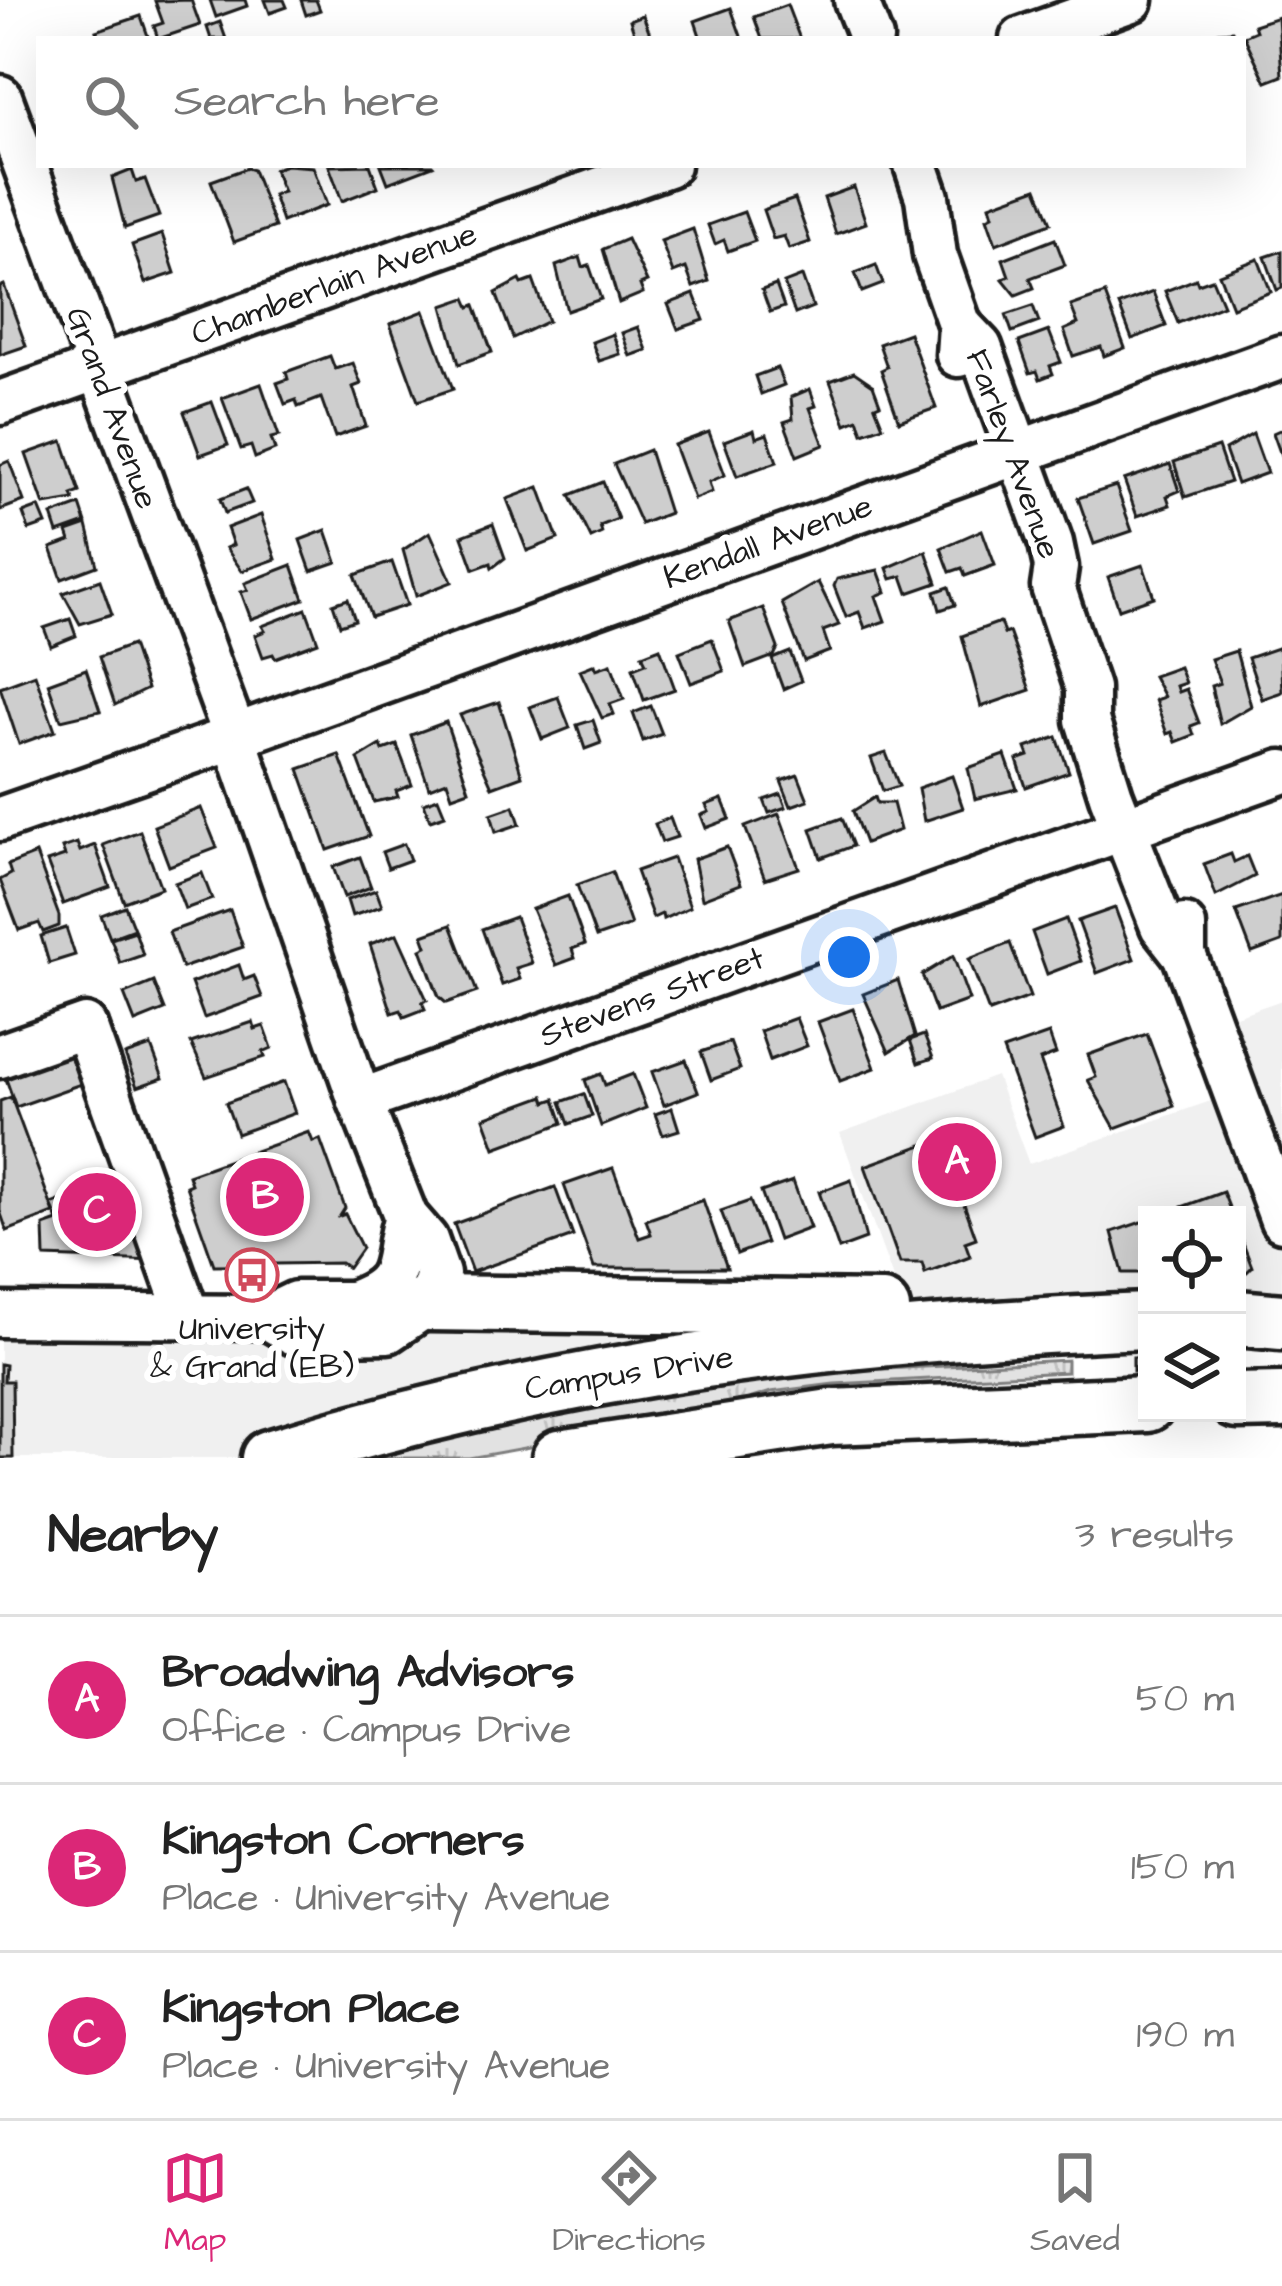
<!DOCTYPE html>
<html lang="en">
<head>
<meta charset="utf-8">
<style>
	body { margin:0; font-family:"Architects Daughter",sans-serif; background:#f2f2f2; color:#222 }
	.controls { position:absolute; right:36px; bottom:36px; display:grid; overflow:hidden; border-radius:0px; box-shadow:0 12px 48px #0002 }
	.controls button { width:108px; height:108px; display:grid; place-items:center; padding:0; border:0; border-bottom:3px solid #e0e0e0; background:#fff; color:#222; font:60px sans-serif }
	.you { position:absolute; left:849px; top:957px; width:42px; height:42px; margin:-30px; border:9px solid #fff; border-radius:50%; background:#1a73e8; box-shadow:0 0 0 18px #1a73e833 }
	.badge { display:grid; place-items:center; width:78px; height:78px; border-radius:50%; background:#db2777; color:#fff; font-size:39px; font-weight:700 }
	.pin { position:absolute; translate:-50% -50%; border:6px solid #fff; box-shadow:0 3px 12px #0006 }
	.list { margin:0; padding:0; list-style:none }
	h2 { display:flex; justify-content:space-between; align-items:center; height:156px; margin:0; padding:0 48px; font-size:51px }
	h2 small { font-size:39px; font-weight:400; color:#767676 }
	.list li { display:grid; grid-template-columns:78px 1fr auto; gap:36px; align-items:center; box-sizing:border-box; height:168px; padding:0 48px; border-top:3px solid #e0e0e0 }
	.list b { display:block; font-size:45px; white-space:nowrap }
	.list p { margin:0; font-size:39px; white-space:nowrap; color:#767676 }
	.list em { font-size:39px; font-style:normal; color:#767676 }
	.icon { flex:none; width:66px; height:66px; fill:none; stroke:currentColor; stroke-width:2; stroke-linecap:round; stroke-linejoin:round }
	.map { position:relative; flex:none; width:1282px; height:1458px; overflow:hidden }
	.search { position:absolute; background:#fff; box-shadow:0 12px 48px #0002; left:36px; right:36px; top:36px; height:132px; display:flex; align-items:center; gap:30px; box-sizing:border-box; padding:0 42px; border-radius:0px; color:#767676; font-size:45px }
	.sheet { height:660px; background:#fff }
	nav { display:flex; justify-content:space-around; align-items:center; box-sizing:border-box; height:168px; border-top:3px solid #e0e0e0; background:#fff; font-size:33px; color:#767676 }
	nav a { display:grid; justify-items:center; gap:6px }
	nav .on { color:#db2777 }
	.map>svg:first-child { display:block }
</style>
</head>
<body>
<div class="map">
<svg width="1282" height="1458" viewBox="0 0 1282 1458">
	<defs>
		<pattern id="grass-tufts" width="24" height="20" patternUnits="userSpaceOnUse" patternTransform="scale(3)"><rect width="24" height="20" fill="#e2e2e2"/><path d="M3 7l-1-3M5 7V3M7 7l1-3M15 17l-1-3M17 17v-4M19 17l1-3" fill="none" stroke="#c1c1c1"/></pattern>
	</defs>
	<rect width="100%" height="100%" fill="#fff"/>
	<filter id="ink" filterUnits="userSpaceOnUse"><feTurbulence type="fractalNoise" baseFrequency=".00833" numOctaves="2"/><feDisplacementMap in="SourceGraphic" scale="24" xChannelSelector="R" yChannelSelector="G"/><feConvolveMatrix kernelMatrix="1 2 1 2 8 2 1 2 1" color-interpolation-filters="sRGB"/></filter>
	<g filter="url(#ink)">
		<path fill="#f0f0f0" d="M1282,1000v322l-45,-4v-103h-90v106l-878,137h-269v-143l904,-7 -64,-175 156,-57 33,88 205,-71 -24,-68z"/>
		<path fill="url(#grass-tufts)" stroke="#7f7f7f" stroke-width="3" d="M1067,1360v12l-233,12 -63,8 -82,26 -220,40h-131l173,-45 272,-39z"/>
		<g fill="#cecece" stroke="#1c1c1c" stroke-width="3">
			<path d="M191,0l9,25 -42,14 -4,-13 9,-3 -8,-22z"/>
			<path d="M210,0h35l2,6 -31,11z"/>
			<path d="M265,0h19l3,7 -17,6z"/>
			<path d="M301,0h15l4,10 -14,5z"/>
			<path d="M787,5l13,34h-38l-8,-22z"/>
			<path d="M731,8l11,31h-41l-6,-18z"/>
			<path d="M643,15l9,24h-16l-6,-19z"/>
			<path d="M141,16l8,23h-50l-3,-8z"/>
			<path d="M1278,17l4,59 -16,6 -22,-46 12,-5 -2,-6z"/>
			<path d="M220,22l6,17h-15l-4,-12z"/>
			<path d="M1232,31l3,8h-36l19,-7z"/>
			<path d="M286,165l27,2 14,38 -45,17 -9,-27 10,-3 -9,-23z"/>
			<path d="M370,165l8,22 -36,14 -13,-35z"/>
			<path d="M381,165h51l1,1 -45,17z"/>
			<path d="M247,168l6,2 22,57 -41,15 -23,-61z"/>
			<path d="M132,170l4,12 9,-3 14,37 -34,12 -13,-50z"/>
			<path d="M854,187l12,36 -30,11 -12,-36z"/>
			<path d="M1037,188l14,35 -55,21 -9,-26 6,-3 -3,-10z"/>
			<path d="M795,199l15,43 -21,7 -5,-13 -11,3 -10,-29z"/>
			<path d="M744,212l11,29 -27,10 -4,-11 -9,4 -7,-19z"/>
			<path d="M693,229l16,52 -16,6 -7,-19 -13,5 -12,-32z"/>
			<path d="M162,234l13,39 -30,10 -13,-38z"/>
			<path d="M627,239l20,43 -7,3 3,8 -24,10 -16,-54z"/>
			<path d="M1055,239l10,26 -35,13 4,10 -18,7 -13,-16 6,-3 -6,-17z"/>
			<path d="M1282,251v37l-5,2 -12,-33z"/>
			<path d="M580,257l3,10 6,-2 12,34 -34,12 -11,-45z"/>
			<path d="M1258,259l13,33 -39,15 -13,-33z"/>
			<path d="M876,265l7,19 -21,8 -7,-19z"/>
			<path d="M802,276l11,31 -18,7 -11,-31z"/>
			<path d="M1196,279l2,5 14,-5 11,26 -45,18 -13,-32z"/>
			<path d="M520,280l2,4 11,-4 15,41 -35,17 -17,-45z"/>
			<path d="M4,285l22,61 -26,9v-68z"/>
			<path d="M776,285l8,22 -14,5 -8,-22z"/>
			<path d="M1153,292l13,34 -34,13 -13,-34z"/>
			<path d="M694,294l10,26 -26,9 -10,-25z"/>
			<path d="M1105,294l20,54 -21,8 -3,-9 -28,9 -9,-26 14,-6 -7,-18z"/>
			<path d="M466,298l4,9 5,-2 17,47 -33,12 -16,-58z"/>
			<path d="M1033,306l6,16 -27,10 -6,-17z"/>
			<path d="M424,311l29,78 -35,12 -28,-77z"/>
			<path d="M638,327l9,23 -17,6 -8,-23z"/>
			<path d="M1049,331l12,31 -11,4 3,8 -13,5 -3,-8 -7,2 -11,-31z"/>
			<path d="M909,333l27,75 -37,13 -18,-51 6,-3 -8,-23z"/>
			<path d="M613,334l7,20 -21,7 -7,-19z"/>
			<path d="M330,356l5,13 18,-6 8,21 -8,3 13,39 -31,11 -14,-39 -23,9 -2,-7 -11,4 -8,-21 11,-4 -2,-7z"/>
			<path d="M777,368l7,17 -23,9 -6,-18z"/>
			<path d="M854,372l19,13 7,19 -5,2 8,20 -20,7 -5,-14 -12,5 -16,-43z"/>
			<path d="M261,384l18,52 -8,2 4,12 -20,8 -4,-12 -10,3 -19,-51z"/>
			<path d="M810,389l6,17 -6,2 14,37 -27,11 -13,-34 9,-3 -2,-22z"/>
			<path d="M212,402l16,43 -28,10 -16,-43z"/>
			<path d="M1282,429v29l-9,-25z"/>
			<path d="M754,430l2,8 11,-4 10,28 -40,14 -13,-35z"/>
			<path d="M709,432l16,43 -16,7 3,10 -18,7 -20,-54z"/>
			<path d="M1253,434l14,39 -30,11 -12,-34z"/>
			<path d="M63,441l17,51 -8,3 2,5 -30,5 -18,-51z"/>
			<path d="M1218,447l12,35 -45,15 -11,-35z"/>
			<path d="M649,450l20,63 -28,11 -27,-60z"/>
			<path d="M9,461l15,40 -24,9v-45z"/>
			<path d="M1170,464l9,27 -12,5 3,9 -33,11 -13,-36z"/>
			<path d="M603,482l15,37 -18,7 2,7 -11,5 -21,-43z"/>
			<path d="M1116,486l16,45 -38,13 -16,-46z"/>
			<path d="M539,487l19,52 -31,12 -20,-52z"/>
			<path d="M246,489l6,14 -27,10 -5,-14z"/>
			<path d="M80,505l6,18 -28,10 -6,-18z"/>
			<path d="M39,507l7,17 -17,6 -6,-17z"/>
			<path d="M261,515l15,44 -34,12 -16,-23 7,-3 -6,-17z"/>
			<path d="M493,524l12,34 -13,10 -1,-5 -17,6 -12,-33z"/>
			<path d="M87,525l10,41 -35,13 -11,-31 19,-7 -3,-9z"/>
			<path d="M326,530l11,32 -26,9 -11,-31z"/>
			<path d="M982,530l13,35 -30,11 -3,-8 -12,4 -9,-24z"/>
			<path d="M430,532l22,50 -36,14 -13,-46z"/>
			<path d="M926,551l11,32 -29,10 -6,-17 -11,3 -4,-11z"/>
			<path d="M392,562l15,43 -36,12 -16,-42z"/>
			<path d="M292,565l12,34 -53,20 -10,-27 7,-2 -3,-7z"/>
			<path d="M1143,565l11,32 -35,12 -11,-32z"/>
			<path d="M878,570l8,22 -10,4 9,25 -20,7 -6,-16 -13,5 -12,-31 3,-7z"/>
			<path d="M100,580l12,34 -32,10 -17,-31z"/>
			<path d="M818,582l21,43 -16,6 7,20 -26,10 -22,-58z"/>
			<path d="M949,587l6,18 -15,5 -5,-18z"/>
			<path d="M348,599l7,21 -15,5 -7,-21z"/>
			<path d="M763,608l15,40 -4,8 -29,11 -16,-46z"/>
			<path d="M306,609l12,33 -43,16 -2,-4 -10,3 -8,-22 10,-4 -3,-5z"/>
			<path d="M70,619l6,17 -25,10 -7,-18z"/>
			<path d="M1000,622l4,12 5,-2 21,58 -49,17 -19,-71z"/>
			<path d="M712,639l12,32 -33,12 -12,-31z"/>
			<path d="M132,645l15,44 -32,16 -16,-48z"/>
			<path d="M1280,647l2,45 -20,7 -14,-41z"/>
			<path d="M660,648l15,41 -31,11 -11,-32 13,-5 -4,-8z"/>
			<path d="M1236,651l15,55 -31,18 -9,-38 9,-3 -9,-24z"/>
			<path d="M790,652l11,29 -18,8 -11,-30z"/>
			<path d="M595,664l1,5 15,-5 13,35 -14,5 4,10 -12,4 -22,-48z"/>
			<path d="M1179,667l6,16 -9,3 2,6 8,-3 13,34 -8,3 3,9 -18,7 -4,-10 -5,2 -12,-34 9,-3 -11,-21z"/>
			<path d="M86,669l14,42 -39,9 -13,-37z"/>
			<path d="M35,674l20,57 -36,13 -19,-57z"/>
			<path d="M558,697l12,31 -28,11 -12,-32z"/>
			<path d="M499,702l23,74 -30,11 -32,-72z"/>
			<path d="M651,706l11,28 -19,7 -10,-28z"/>
			<path d="M593,720l8,23 -16,6 -8,-24z"/>
			<path d="M446,722l23,68 -17,6 -5,-15 -18,7 -18,-53z"/>
			<path d="M1057,737l12,35 -43,15 -9,-27 12,-4 -3,-8z"/>
			<path d="M381,745l2,5 14,-5 15,40 -16,6 2,6 -24,5 -16,-43z"/>
			<path d="M886,753l13,33 -16,5 -12,-33z"/>
			<path d="M339,755l30,81 -41,14 -29,-81z"/>
			<path d="M1005,755l12,34 -42,10 -7,-31z"/>
			<path d="M798,775l10,25 -17,6 -10,-25z"/>
			<path d="M952,776l11,32 -39,13 -6,-33z"/>
			<path d="M781,794l5,13 -17,6 -5,-13z"/>
			<path d="M875,797l2,6h16l7,27 -35,13 -12,-32z"/>
			<path d="M438,798l7,17 -15,5 -6,-17z"/>
			<path d="M722,799l8,20 -24,9 -5,-13 8,-3 -3,-7z"/>
			<path d="M514,806l6,18 -24,8 -5,-18z"/>
			<path d="M201,808l16,40 -48,18 -15,-40z"/>
			<path d="M779,814l20,54 -34,11 -20,-52z"/>
			<path d="M670,818l7,19 -15,5 -7,-18z"/>
			<path d="M842,818l11,28 -32,12 -10,-29z"/>
			<path d="M140,831l21,57 -37,14 -21,-57z"/>
			<path d="M77,843l3,8 15,-6 15,42 -47,17 -16,-42 18,-6 -3,-8z"/>
			<path d="M404,844l6,16 -22,8 -6,-16z"/>
			<path d="M727,847l14,37 -39,15 -8,-40z"/>
			<path d="M36,854l23,62v10l-16,6 -4,-9 -20,7 -19,-50 11,-6 -3,-9z"/>
			<path d="M1231,854l3,8 13,-6 8,20 -39,20 -12,-32z"/>
			<path d="M360,857l11,30 -27,10 -11,-30z"/>
			<path d="M673,858l17,49 -27,12 -1,-5 -9,4 -17,-47z"/>
			<path d="M612,872l19,53 -35,12 -19,-52z"/>
			<path d="M202,873l10,26 -27,10 -10,-26z"/>
			<path d="M376,890l6,16 -30,10 -5,-16z"/>
			<path d="M1282,895v47l-30,11 -16,-42z"/>
			<path d="M568,896l17,48 -13,5 3,9 -19,7 -24,-56z"/>
			<path d="M125,906l9,23 -24,9 -9,-23z"/>
			<path d="M1115,908l19,51 -37,14 -19,-52z"/>
			<path d="M230,910l13,37 -61,21 -13,-36z"/>
			<path d="M515,917l17,46 -16,5 4,11 -18,6 -20,-56z"/>
			<path d="M1066,919l15,42 -34,13 -15,-42z"/>
			<path d="M451,925l26,67 -31,11 -7,-6 -18,-48 6,-3 -4,-11z"/>
			<path d="M66,928l9,27 -26,8 -8,-27z"/>
			<path d="M135,931l8,24 -23,8 -9,-24z"/>
			<path d="M397,934l30,66 -5,2 3,7 -21,8 -3,-7 -9,3 -22,-69z"/>
			<path d="M1010,943l20,54 -41,15 -20,-53z"/>
			<path d="M953,956l16,44 -33,12 -14,-37z"/>
			<path d="M239,965l5,15 10,-4 8,21 -58,21 -13,-35z"/>
			<path d="M898,980l17,56 -26,16 -26,-58z"/>
			<path d="M154,982l11,28 -30,12 -11,-28z"/>
			<path d="M853,1009l22,59 -35,13 -22,-59z"/>
			<path d="M796,1018l11,28 -37,14 -10,-29z"/>
			<path d="M253,1022l2,7 9,-3 8,22 -9,4 2,5 -59,20 -15,-34z"/>
			<path d="M1049,1034l7,20 -16,6 24,66 -29,11 -32,-87z"/>
			<path d="M1147,1034l27,72 -59,22 -27,-48 8,-3 -8,-22z"/>
			<path d="M924,1035l9,23 -15,5 -8,-23z"/>
			<path d="M65,1042l16,42 -65,23 -15,-42z"/>
			<path d="M730,1042l10,27 -29,11 -10,-28z"/>
			<path d="M151,1046l12,32 -26,9 -12,-32z"/>
			<path d="M686,1060l12,32 -34,13 -12,-33z"/>
			<path d="M601,1074l4,11 28,-11 13,34 -45,18 -16,-46z"/>
			<path d="M284,1082l11,31 -58,21 -11,-31z"/>
			<path d="M584,1094l8,22 -23,8 -8,-22z"/>
			<path d="M544,1096l2,6 9,-3 8,24 -68,25 -11,-30z"/>
			<path d="M11,1097l43,116 -47,18 -7,-20v-110z"/>
			<path d="M672,1108l7,22 -16,5 -8,-21z"/>
			<path d="M961,1131l11,32 -20,7 24,68 -11,4 5,14 -45,17 -3,-10h-22l-35,-97z"/>
			<path d="M309,1132l4,10 7,-3 25,69 -5,8 5,-2 17,34 -14,20 -7,-5 -127,2 -28,-79 5,-2 -3,-9z"/>
			<path d="M613,1168l26,70 12,-4 -5,-14 57,-20 24,68h-133l-30,-83z"/>
			<path d="M121,1178l36,83 -112,-4 -1,-31 14,-5 -7,-17z"/>
			<path d="M851,1180l15,59 -27,10 -20,-57z"/>
			<path d="M793,1181l17,47 -32,12 -17,-48z"/>
			<path d="M555,1187l18,49 -101,36 -18,-48z"/>
			<path d="M1223,1192l9,23h-72z"/>
			<path d="M750,1201l16,42 -29,11 -16,-43z"/>
			<path d="M1147,1220v53h-24l-11,-41z"/>
			<path d="M1237,1228l15,39 -5,5h-10z"/>
			<path d="M1133,1357h14v13l-14,1z"/>
			<path d="M0,1364l5,1 -1,16h8l1,77h-13z"/>
		</g>
		<g fill="none" stroke-linecap="round" stroke-linejoin="round">
			<g stroke="#1c1c1c" stroke-width="51">
				<g id="minor">
					<path d="M856,0l15,39"/>
					<path d="M1022,39l109,-39"/>
					<path d="M0,97l228,620"/>
					<path d="M916,165l11,32 8,58 25,71 -2,29"/>
					<path d="M960,326l20,21 71,196 5,24 -3,20 34,101v32l24,76 51,130 22,28"/>
					<path d="M0,403l668,-238"/>
					<path d="M254,729l1028,-372"/>
					<path d="M241,757l119,344 46,116 20,23 12,34 -9,29 -41,28 -94,2 -27,-16"/>
					<path d="M0,819l215,-75"/>
					<path d="M1184,926v28l98,266"/>
					<path d="M0,1056l85,-30 103,291"/>
					<path d="M360,1101l922,-329"/>
					<path d="M352,1303c57,-20 39,-42 54,-86"/>
					<path d="M0,1315l267,2"/>
					<path d="M267,1317l29,-14h133"/>
				</g>
			</g>
			<g stroke="#1c1c1c" stroke-width="63">
				<g id="major">
					<path d="M429,1303l453,6"/>
					<path d="M1237,1318l45,4"/>
					<path d="M1237,1401l45,-1"/>
					<path d="M269,1458c291,-90 575,-125 878,-137"/>
					<path d="M560,1458l271,-41 316,-13"/>
				</g>
			</g>
			<use href="#minor" stroke="#fff" stroke-width="42"/>
			<use href="#major" stroke="#fff" stroke-width="54"/>
		</g>
	</g>
	<defs>
		<g id="bus-ring" transform="scale(2.7)"><circle r="9.5" fill="#fff" stroke="#d1495b" stroke-width="1.5"/><path d="M-5-6H5V4H4V6H2V4H-2V6H-4V4H-5ZM-3.5-4V0h7V-4ZM-3.5 1.2v1.5H-2V1.2ZM2 1.2v1.5H3.5V1.2Z" fill="#d1495b"/></g>
	</defs>
	<g fill-rule="evenodd">
		<use href="#bus-ring" x="252" y="1275"/>
	</g>
	<g text-anchor="middle" dominant-baseline="central" stroke-width="12" stroke-linejoin="round" paint-order="stroke">
		<g font-size="33" fill="#1c1c1c" stroke="#fff">
			<text transform="translate(334 284) rotate(-20)">Chamberlain Avenue</text>
			<text transform="translate(112 408) rotate(70)">Grand Avenue</text>
			<text transform="translate(1013 454) rotate(70)">Farley Avenue</text>
			<text transform="translate(768 542) rotate(-20)">Kendall Avenue</text>
			<text transform="translate(652 997) rotate(-20)">Stevens Street</text>
			<text transform="translate(629 1373) rotate(-9)">Campus Drive</text>
		</g>
		<g font-size="33" fill="#1c1c1c" stroke="#fff">
			<text x="252" y="1329">University<tspan x="252" dy="38">&amp; Grand (EB)</tspan></text>
		</g>
	</g>
</svg>
<div class="controls">
<button><svg class="icon" aria-label="locate" viewBox="0 0 24 24"><circle cx="12" cy="12" r="6"/><path d="M12 2v4M12 18v4M2 12h4M18 12h4"/></svg></button>
<button><svg class="icon" aria-label="layers" viewBox="0 0 24 24"><path d="M12 4l9 5-9 5-9-5zM3 14l9 5 9-5"/></svg></button>
</div>
<div class="you"></div>
<div class="pin badge" style="left:957px;top:1162px">A</div>
<div class="pin badge" style="left:265px;top:1197px">B</div>
<div class="pin badge" style="left:97px;top:1212px">C</div>
<div class="search"><svg class="icon" aria-label="search" viewBox="0 0 24 24"><circle cx="10" cy="10" r="6"/><path d="M15 15l6 6"/></svg>Search here</div>
</div>
<section class="sheet">
<h2>Nearby<small>3 results</small></h2>
<ul class="list">
<li><span class="badge">A</span><div><b>Broadwing Advisors</b><p>Office · Campus Drive</p></div><em>50 m</em></li>
<li><span class="badge">B</span><div><b>Kingston Corners</b><p>Place · University Avenue</p></div><em>150 m</em></li>
<li><span class="badge">C</span><div><b>Kingston Place</b><p>Place · University Avenue</p></div><em>190 m</em></li>
</ul>
</section>
<nav>
<a class="on"><svg class="icon" aria-label="map" viewBox="0 0 24 24"><path d="M3 6l6-2 6 2 6-2v14l-6 2-6-2-6 2zM9 4v14M15 6v14"/></svg>Map</a>
<a><svg class="icon" aria-label="directions" viewBox="0 0 24 24"><path d="M12 3l9 9-9 9-9-9zM9 14v-3h6M13 9l2 2-2 2"/></svg>Directions</a>
<a><svg class="icon" aria-label="saved" viewBox="0 0 24 24"><path d="M7 4h10v16l-5-4-5 4z"/></svg>Saved</a>
</nav>
</body>
</html>
